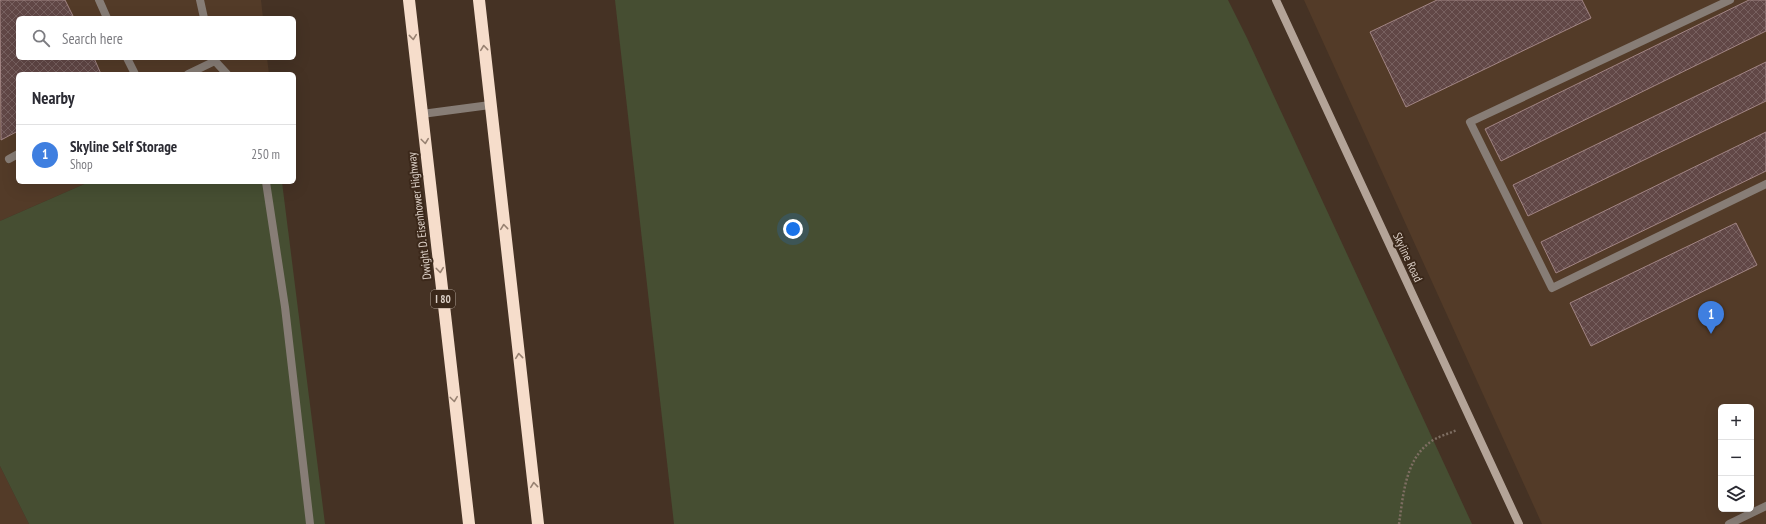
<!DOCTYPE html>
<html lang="en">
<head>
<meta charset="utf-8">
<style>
	body { margin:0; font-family:"PT Sans Narrow",sans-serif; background:#f7f7f7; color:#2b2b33 }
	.controls { position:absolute; right:12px; bottom:12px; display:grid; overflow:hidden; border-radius:6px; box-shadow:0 4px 16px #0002 }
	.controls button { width:36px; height:36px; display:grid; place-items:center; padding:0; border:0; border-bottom:1px solid #e1e1e2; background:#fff; color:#2b2b33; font:20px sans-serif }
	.you { position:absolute; left:793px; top:229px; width:14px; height:14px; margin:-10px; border:3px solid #fff; border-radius:50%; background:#1a73e8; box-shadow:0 0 0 6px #1a73e833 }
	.badge { display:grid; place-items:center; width:26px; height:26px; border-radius:50%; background:#477088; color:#fff; font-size:13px; font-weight:700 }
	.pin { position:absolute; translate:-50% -33px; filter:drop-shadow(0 1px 2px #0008) }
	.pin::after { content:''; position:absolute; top:21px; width:14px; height:12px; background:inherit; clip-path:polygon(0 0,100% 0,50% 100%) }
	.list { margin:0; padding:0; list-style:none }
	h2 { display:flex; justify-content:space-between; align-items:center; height:52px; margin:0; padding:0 16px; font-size:17px }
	h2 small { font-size:13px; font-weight:400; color:#7c7c81 }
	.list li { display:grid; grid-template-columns:26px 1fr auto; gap:12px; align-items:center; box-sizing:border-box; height:60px; padding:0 16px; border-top:1px solid #e1e1e2 }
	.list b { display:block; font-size:15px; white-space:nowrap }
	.list p { margin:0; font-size:13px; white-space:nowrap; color:#7c7c81 }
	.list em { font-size:13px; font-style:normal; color:#7c7c81 }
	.icon { flex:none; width:22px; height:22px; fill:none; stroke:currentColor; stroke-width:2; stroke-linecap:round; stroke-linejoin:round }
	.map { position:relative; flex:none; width:1766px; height:524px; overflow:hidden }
	.search { position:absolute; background:#fff; box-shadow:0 4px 16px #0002; left:16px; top:16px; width:280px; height:44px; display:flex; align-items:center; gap:10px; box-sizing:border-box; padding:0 14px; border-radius:6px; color:#7c7c81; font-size:15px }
	.panel { position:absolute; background:#fff; box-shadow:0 4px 16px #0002; left:16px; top:72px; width:280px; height:112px; border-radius:6px }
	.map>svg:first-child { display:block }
</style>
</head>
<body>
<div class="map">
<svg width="1766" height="524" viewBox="0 0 1766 524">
	<defs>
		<pattern id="building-cross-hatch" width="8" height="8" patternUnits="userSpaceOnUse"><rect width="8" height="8" fill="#614746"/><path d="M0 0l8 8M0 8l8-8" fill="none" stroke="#77605f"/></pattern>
	</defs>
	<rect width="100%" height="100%" fill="#453224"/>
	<g fill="#533b28" fill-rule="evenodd">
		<path d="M0,0h261l2,18h-245v40h249l2,16h-251v108h71l-89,39z"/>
		<path d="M1304,0h462v524h-224zM1721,407h30v102h-30z"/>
		<path d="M0,466l29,58h-29z"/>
	</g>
	<g fill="#464e32">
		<path d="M615,0h613l19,38 225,486h-798z"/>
		<path d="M89,182h193l43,342h-296l-29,-58v-245z"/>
	</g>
	<g fill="url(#building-cross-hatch)" stroke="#a28584">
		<path d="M0,0h65l9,18h-56v40h76l7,16h-83v57l-17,9z"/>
		<path d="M1437,0h145l9,18 -185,89 -36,-75z"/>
		<path d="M1749,0h17v31l-265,130 -16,-32z"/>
		<path d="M1766,62v39l-238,115 -15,-31z"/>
		<path d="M1766,132v39l-210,102 -15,-31z"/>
		<path d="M1736,223l21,42 -166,81 -21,-43z"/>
	</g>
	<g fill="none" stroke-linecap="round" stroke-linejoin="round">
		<path stroke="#7e6e62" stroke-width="2.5" stroke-dasharray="2 2" stroke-linecap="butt" d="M1399,524c4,-27 6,-63 30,-81 7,-6 19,-9 28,-13"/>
		<g stroke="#877d76" stroke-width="8">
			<path d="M99,0l8,18"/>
			<path d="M200,0l4,18"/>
			<path d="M1730,0l-260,122 82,166 214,-104"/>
			<path d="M127,58l8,16"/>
			<path d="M215,61l12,13"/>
			<path d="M188,74l27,-13 -1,-3"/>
			<path d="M422,114l68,-9"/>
			<path d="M9,159l9,-5"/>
			<path d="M266,182l19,125 25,217"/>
			<path d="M1729,524l37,-18"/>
		</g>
		<path stroke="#b4a498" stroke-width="8" d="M1276,0l243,524"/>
		<g stroke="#f6ddcb" stroke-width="12">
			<path d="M409,0l60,524"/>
			<path d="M479,0l59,524"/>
		</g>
	</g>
	<defs><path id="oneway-chevron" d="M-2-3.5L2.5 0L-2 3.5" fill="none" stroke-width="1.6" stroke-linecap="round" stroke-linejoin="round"/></defs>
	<g stroke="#988272">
		<use href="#oneway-chevron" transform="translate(413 37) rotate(84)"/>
		<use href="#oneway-chevron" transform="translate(484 48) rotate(-96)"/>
		<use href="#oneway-chevron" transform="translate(425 141) rotate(83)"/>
		<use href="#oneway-chevron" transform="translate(504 227) rotate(-96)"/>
		<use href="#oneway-chevron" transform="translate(440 270) rotate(83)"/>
		<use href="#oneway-chevron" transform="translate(519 356) rotate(-96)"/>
		<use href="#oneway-chevron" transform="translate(454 399) rotate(83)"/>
		<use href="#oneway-chevron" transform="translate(534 485) rotate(-96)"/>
	</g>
	<g text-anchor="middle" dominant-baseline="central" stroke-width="4" stroke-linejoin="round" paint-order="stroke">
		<rect fill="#3b281a" stroke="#ac9e93" stroke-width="1" x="431" y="290" width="24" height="18" rx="3"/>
		<g font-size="11" font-weight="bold" fill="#dcd0c7">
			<text x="443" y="299">I 80</text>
		</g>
		<g font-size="12" fill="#dcd0c7" stroke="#3b281a">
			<text transform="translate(419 216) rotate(-97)">Dwight D. Eisenhower Highway</text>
			<text transform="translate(1408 257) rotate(65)">Skyline Road</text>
		</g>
	</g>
</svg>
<div class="controls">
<button>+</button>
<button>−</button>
<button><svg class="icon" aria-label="layers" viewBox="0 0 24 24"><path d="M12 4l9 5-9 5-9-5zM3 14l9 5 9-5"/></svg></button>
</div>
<div class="you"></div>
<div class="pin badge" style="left:1711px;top:334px;background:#3f7fe0">1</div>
<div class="search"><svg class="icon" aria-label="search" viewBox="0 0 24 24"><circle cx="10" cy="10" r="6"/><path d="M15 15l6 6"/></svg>Search here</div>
<section class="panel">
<h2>Nearby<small></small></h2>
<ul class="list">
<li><span class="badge" style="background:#3f7fe0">1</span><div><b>Skyline Self Storage</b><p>Shop</p></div><em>250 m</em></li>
</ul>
</section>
</div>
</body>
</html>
